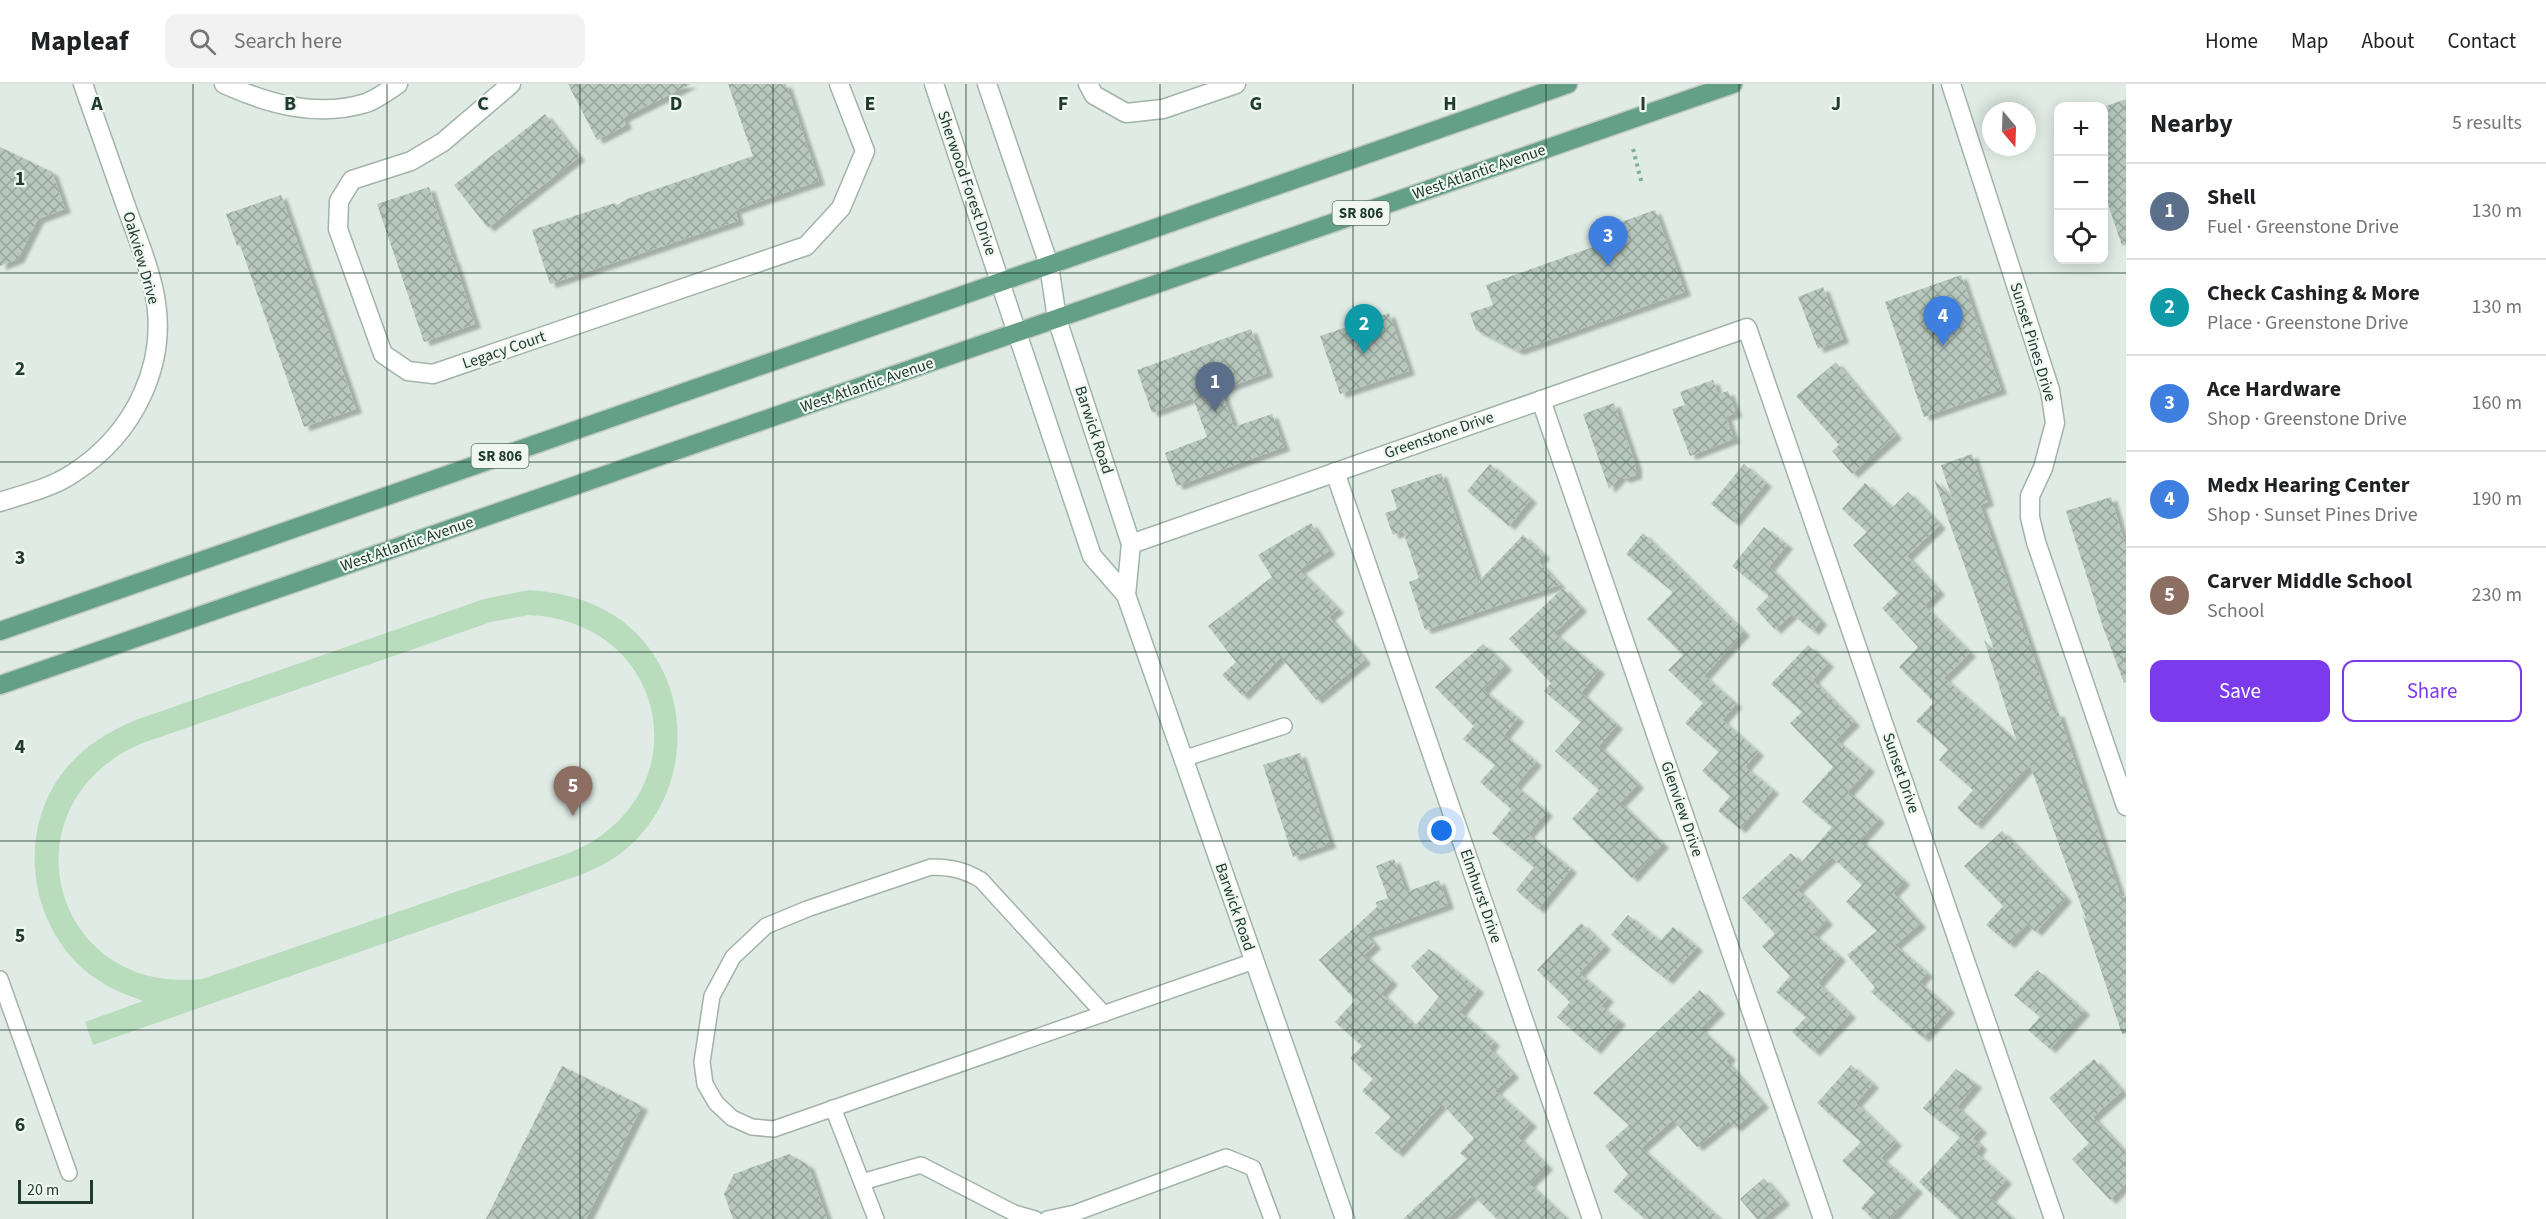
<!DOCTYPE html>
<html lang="en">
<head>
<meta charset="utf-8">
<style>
	body { margin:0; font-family:"Source Sans 3",sans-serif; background:#f2f2f2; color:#202124 }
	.controls { position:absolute; right:18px; top:18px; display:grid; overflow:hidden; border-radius:12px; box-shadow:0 3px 15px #0003 }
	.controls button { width:54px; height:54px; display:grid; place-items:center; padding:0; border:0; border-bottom:2px solid #e0e0e0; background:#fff; color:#202124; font:30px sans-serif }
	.compass { position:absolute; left:1982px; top:18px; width:54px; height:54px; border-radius:50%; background:#fff; box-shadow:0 3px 15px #0003; rotate:161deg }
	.scale { position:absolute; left:18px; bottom:15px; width:75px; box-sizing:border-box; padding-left:6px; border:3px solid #203b2f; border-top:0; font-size:16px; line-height:21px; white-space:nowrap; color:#203b2f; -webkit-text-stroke:4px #f0f7f2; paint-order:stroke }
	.you { position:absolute; left:1442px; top:747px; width:21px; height:21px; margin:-15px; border:4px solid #fff; border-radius:50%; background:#1a73e8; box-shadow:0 0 0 9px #1a73e833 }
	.badge { display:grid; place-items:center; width:39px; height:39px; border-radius:50%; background:#7c3aed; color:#fff; font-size:20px; font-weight:700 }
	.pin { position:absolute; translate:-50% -50px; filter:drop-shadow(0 2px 3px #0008) }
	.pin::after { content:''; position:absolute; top:32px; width:21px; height:18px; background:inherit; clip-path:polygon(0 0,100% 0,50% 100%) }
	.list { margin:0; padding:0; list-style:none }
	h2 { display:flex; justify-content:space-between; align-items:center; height:78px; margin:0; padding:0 24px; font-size:26px }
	h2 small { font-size:20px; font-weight:400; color:#757577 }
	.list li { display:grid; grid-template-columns:39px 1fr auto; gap:18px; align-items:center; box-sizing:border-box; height:96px; padding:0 24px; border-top:2px solid #e0e0e0 }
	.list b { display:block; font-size:22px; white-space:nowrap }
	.list p { margin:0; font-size:20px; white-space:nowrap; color:#757577 }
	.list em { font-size:20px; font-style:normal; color:#757577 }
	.actions { display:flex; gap:12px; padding:18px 24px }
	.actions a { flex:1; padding:14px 0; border:2px solid #7c3aed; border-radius:12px; text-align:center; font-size:21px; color:#7c3aed }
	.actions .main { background:#7c3aed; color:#fff }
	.icon { flex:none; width:33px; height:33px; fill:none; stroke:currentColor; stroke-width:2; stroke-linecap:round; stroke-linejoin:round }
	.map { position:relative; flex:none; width:2126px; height:1135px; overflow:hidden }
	header { display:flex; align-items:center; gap:36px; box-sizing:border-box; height:84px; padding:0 30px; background:#fff; border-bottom:2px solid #e0e0e0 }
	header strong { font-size:28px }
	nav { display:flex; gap:33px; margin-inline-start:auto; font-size:21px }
	.search { width:420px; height:54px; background:#f2f2f2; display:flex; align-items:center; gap:15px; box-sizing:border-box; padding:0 21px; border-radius:12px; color:#757577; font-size:22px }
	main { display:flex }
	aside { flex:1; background:#fff }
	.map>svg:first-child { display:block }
</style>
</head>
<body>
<header>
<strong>Mapleaf</strong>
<div class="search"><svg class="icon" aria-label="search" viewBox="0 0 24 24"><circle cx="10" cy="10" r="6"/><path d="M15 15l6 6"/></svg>Search here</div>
<nav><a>Home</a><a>Map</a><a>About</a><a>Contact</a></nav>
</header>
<main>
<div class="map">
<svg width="2126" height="1135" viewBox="0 0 2126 1135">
	<defs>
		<pattern id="building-cross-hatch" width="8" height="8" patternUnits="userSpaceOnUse" patternTransform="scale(1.5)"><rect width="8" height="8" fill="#b8c8bf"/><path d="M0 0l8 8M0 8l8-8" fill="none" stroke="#95a49c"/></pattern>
		<filter id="shadow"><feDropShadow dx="6" dy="4" stdDeviation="1.5" flood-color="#0004"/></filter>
	</defs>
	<rect width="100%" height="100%" fill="#dfebe4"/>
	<path fill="#b8dcbc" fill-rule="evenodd" d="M529,506c31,2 59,9 86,26 82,54 83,179 5,238 -12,9 -26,15 -40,21l-487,170 -8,-23 58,-21c-15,-6 -31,-11 -45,-21 -66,-43 -84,-141 -37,-205 19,-26 43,-41 72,-54l351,-122zM529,531c142,7 173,180 43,237l-370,127c-150,17 -201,-173 -62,-235l351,-122z"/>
	<g fill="url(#building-cross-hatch)" filter="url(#shadow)">
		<path d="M568,0h123l-68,34 3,7 -29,15z"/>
		<path d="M728,0h58l33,97 -84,29 3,11 -188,63 -18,-54 73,-24 10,-3 2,2 10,-6 126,-43z"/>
		<path d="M2126,15v146l-4,1 -19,-57v-82z"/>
		<path d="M545,30l34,43 -91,71 -34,-43z"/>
		<path d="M0,63l52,25 13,37 -27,10 -20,40 -18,7z"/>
		<path d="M429,103l23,69 -3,3 4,-2 22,67 -51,18 -47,-138z"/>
		<path d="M281,111l75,214 -52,18 -64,-182 -3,1 -11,-32z"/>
		<path d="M1655,126l30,82 -167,59 -42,-21 -6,-17 23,-8 -7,-20 110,-39 -5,-13z"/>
		<path d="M1961,191l40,115 -77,27 -39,-115z"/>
		<path d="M1823,203l20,52 -25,10 -20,-52z"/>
		<path d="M1389,229l20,58 -69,23 -20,-58z"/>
		<path d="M1251,245l16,44 -46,17 13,37 38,-13 12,33 -107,39 -12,-33 42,-16 -14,-39 -41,15 -15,-43z"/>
		<path d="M1836,278l60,73 -44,39 -20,-23 7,-6 -43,-49z"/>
		<path d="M1713,296l5,14 10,-3 8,22 -10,4 8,22 -44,17 -18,-47 13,-4 -5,-13z"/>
		<path d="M1614,319l22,63v9l-12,4 -3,-3 -12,13 -26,-75z"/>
		<path d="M1972,370l16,48 -8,3 74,209 4,-2 63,185 5,-1v137l-4,1 -39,-118 3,3 -56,-154 -54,60 -19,-17 16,-18 -34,-30 9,-11 -32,-28 18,-19 -35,-35 19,-20 -36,-39 16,-15 -45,-48 14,-13 -25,-23 23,-26 27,25 16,-16 32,33 -33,31 32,35 -15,15 46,47 -26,25 73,64 -33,-102 11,12 -61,-173 19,22 -12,-36z"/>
		<path d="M1490,380l41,35 -22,27 -42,-35z"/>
		<path d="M1744,380l22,19 -32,39 -23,-18z"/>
		<path d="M1441,389l37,109 45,-47 21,20 -6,6 22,24 -135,45 -16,-48 10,-4 -16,-47 -10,4 -8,-22 12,-4 -6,-19z"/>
		<path d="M2111,413l15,51v134l-2,1 -21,-56 -37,-116z"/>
		<path d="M1311,439l18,28 -30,19 39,39 -9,8 36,43 -49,40 -35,-43 -38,39 -21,-21 14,-13 -28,-36 64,-49 -14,-22z"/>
		<path d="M1764,443l23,18 -18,22 52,54 -8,10 -21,-17 -17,16 -19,-21 13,-13 -37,-30z"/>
		<path d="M1643,449l101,99 -40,44 32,28 -14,16 36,32 -13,15 28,23 -33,39 -22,-18 12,-15 -28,-25 17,-19 -34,-29 18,-20 -35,-33 15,-15 -36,-36 26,-27 -47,-38z"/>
		<path d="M1563,504l18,20 -27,25 45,37 -18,23 36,32 -18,21 39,38 -18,19 43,41 -31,34 -60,-59 27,-29 -44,-39 26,-29 -37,-31 7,-8 -42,-44z"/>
		<path d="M1483,560l23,22 -23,24 35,28 -14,17 32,27 -21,24 32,26 -19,22 43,35 -33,40 -22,-19 18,-23 -42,-34 19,-24 -31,-27 15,-17 -32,-26 11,-13 -39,-39z"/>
		<path d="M1808,561l20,18 -15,17 41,42 -18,18 33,28 -21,24 31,27 -19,21 44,41 -11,12 27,31 -25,21 32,28 -8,9 30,27 -26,29 -52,-46 4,-5 -28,-32 30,-24 -31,-29 16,-17 -30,-28 -35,32 30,32 -14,13 27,23 -22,26 32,31 -36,38 -22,-20 14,-15 -30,-25 14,-16 -28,-30 13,-12 -33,-36 49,-45 10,10 31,-36 -30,-25 31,-35 -43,-44 12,-11 -31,-28z"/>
		<path d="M1300,669l30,91 -37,13 -30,-92z"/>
		<path d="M2002,747l64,67 -30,34 -9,-8 -18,20 -23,-19 17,-19 -39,-40z"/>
		<path d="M1394,775l12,33 33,-12 9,25 -82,29 9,11 -11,10 28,26 -11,12 34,33 24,-29 -28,-31 18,-17 49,40 -18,23 34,30 -5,6 24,26 -18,17 36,32 -13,14 29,29 -18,18 38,35h-70l-24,-24 -26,24h-44l64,-60 -7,-6 14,-15 -32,-34 -45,49 -22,-20 16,-16 -29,-26 11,-12 -23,-21 12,-12 -27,-24 20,-22 -36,-40 58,-53 -1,-5 12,-4 -12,-32z"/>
		<path d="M1628,831l32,26 13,-14 24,20 -30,33 -56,-45z"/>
		<path d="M1581,839l24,23 -26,27 29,25 -7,8 19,15 -25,29 -38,-33 13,-15 -33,-32z"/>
		<path d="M2037,886l47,41 -34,38 -22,-19 12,-13 -26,-22z"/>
		<path d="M1700,906l19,20 -19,19 30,27 -4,5 37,43 -28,24 -6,-7 -32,26 -24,-27 -32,28 79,71h-75l-32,-28 15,-17 -23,-28 24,-21 -36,-32z"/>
		<path d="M2094,975l28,32 -29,26 33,36v31l-16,16 -38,-41 17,-16 -40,-45z"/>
		<path d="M1851,981l22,19 -17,19 40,39 -15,16 36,31 -27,30h-17l-12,-11 14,-16 -33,-31 19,-19 -44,-39z"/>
		<path d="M562,982l80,40 -56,113h-100z"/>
		<path d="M1956,985l20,15 -19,23 24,22 -8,9 8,8 -5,7 30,27 -16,18 23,21h-54l-40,-37 41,-45 -37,-29z"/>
		<path d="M789,1070l19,11 19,54h-94l-9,-25 10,-20z"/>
		<path d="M1764,1094l20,23 -21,18h-6l-17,-20z"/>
	</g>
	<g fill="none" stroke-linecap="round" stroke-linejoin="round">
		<g stroke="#a2b3aa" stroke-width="18">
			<g id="lane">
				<path d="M1183,675l101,-33"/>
				<path d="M0,895l69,194"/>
				<path d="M1104,930l-123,-134c-17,-10 -30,-13 -50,-13l-124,42 -41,17 -33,31 -21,39 -10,66 3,22 11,19 16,15 20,9 22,2 480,-168"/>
				<path d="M833,1024l43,111"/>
				<path d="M862,1098l59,-17 93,48 21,6"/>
				<path d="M1047,1135l28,-6 151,-56 27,11 19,51"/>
			</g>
		</g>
		<g stroke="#a2b3aa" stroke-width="21">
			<g id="street">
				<path d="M224,0c44,20 93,34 142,19 11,-4 23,-13 32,-19"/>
				<path d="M511,0l-68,58 -32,19 -59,19 -13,21 -1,28 45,125 25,17 25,3 373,-128 35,-38 24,-57 -26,-67"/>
				<path d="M934,0l66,198"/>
				<path d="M987,0l62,181"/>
				<path d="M1088,0l6,11 32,18 37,-4 73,-25"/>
				<path d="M1951,0l99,306 5,33 -12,45 -13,28v21l6,25 90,264"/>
				<path d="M1541,316l282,819"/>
				<path d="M1335,388l257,747"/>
				<path d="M0,418c24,-8 51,-14 72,-28 63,-40 99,-113 81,-187 -6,-27 -17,-53 -26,-78 -15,-42 -29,-83 -44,-125"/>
				<path d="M1131,460l616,-216 307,891"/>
			</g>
		</g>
		<g stroke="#9eb6aa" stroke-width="21">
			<g id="secondary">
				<path d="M1049,181l8,54 74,225 -5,51"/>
				<path d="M1000,198l92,274 34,39 219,624"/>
			</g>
		</g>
		<g stroke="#c1c8c5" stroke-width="21">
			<g id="primary">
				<path d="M0,547l1568,-547"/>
				<path d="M0,601l1733,-601"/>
			</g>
		</g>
		<path stroke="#80ae98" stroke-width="4" stroke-dasharray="3 4.5" stroke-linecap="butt" d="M1633,65l9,35"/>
		<use href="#lane" stroke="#fff" stroke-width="15"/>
		<use href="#street" stroke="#fff" stroke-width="18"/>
		<use href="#secondary" stroke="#fff" stroke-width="18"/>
		<use href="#primary" stroke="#64a087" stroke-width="18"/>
	</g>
	<path fill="none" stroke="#203b2f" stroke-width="1.5" stroke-opacity="0.55" d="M193,0v1135M387,0v1135M580,0v1135M773,0v1135M966,0v1135M1160,0v1135M1353,0v1135M1546,0v1135M1739,0v1135M1933,0v1135M0,189h2126M0,378h2126M0,568h2126M0,757h2126M0,946h2126"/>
	<g text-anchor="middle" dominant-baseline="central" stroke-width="4.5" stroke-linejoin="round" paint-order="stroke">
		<g fill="#f0f7f2" stroke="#5e736a" stroke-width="1.5">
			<rect x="1332.5" y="117" width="57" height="24" rx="4.5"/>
			<rect x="471.5" y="360" width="57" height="24" rx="4.5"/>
		</g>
		<g font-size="15" font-weight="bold" fill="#203b2f">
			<text x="1361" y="129">SR 806</text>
			<text x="500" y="372">SR 806</text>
		</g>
		<g font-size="16" fill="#203b2f" stroke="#f0f7f2">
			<text transform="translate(1479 88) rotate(-19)">West Atlantic Avenue</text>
			<text transform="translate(967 99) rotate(71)">Sherwood Forest Drive</text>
			<text transform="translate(141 174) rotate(74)">Oakview Drive</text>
			<text transform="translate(2033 258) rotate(73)">Sunset Pines Drive</text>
			<text transform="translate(504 266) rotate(-19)">Legacy Court</text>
			<text transform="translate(867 301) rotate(-19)">West Atlantic Avenue</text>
			<text transform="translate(1094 346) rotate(72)">Barwick Road</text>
			<text transform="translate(1439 351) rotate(-19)">Greenstone Drive</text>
			<text transform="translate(407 460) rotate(-19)">West Atlantic Avenue</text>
			<text transform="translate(1901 689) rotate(71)">Sunset Drive</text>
			<text transform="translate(1682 725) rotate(71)">Glenview Drive</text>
			<text transform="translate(1481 812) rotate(71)">Elmhurst Drive</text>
			<text transform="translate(1235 823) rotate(71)">Barwick Road</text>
		</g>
	</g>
	<g font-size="20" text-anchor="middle" font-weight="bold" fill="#203b2f" stroke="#f0f7f2" stroke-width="4.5" stroke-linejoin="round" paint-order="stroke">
		<text x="97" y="26">A</text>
		<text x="290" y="26">B</text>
		<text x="483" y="26">C</text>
		<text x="676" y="26">D</text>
		<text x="870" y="26">E</text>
		<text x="1063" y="26">F</text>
		<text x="1256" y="26">G</text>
		<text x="1450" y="26">H</text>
		<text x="1643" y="26">I</text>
		<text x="1836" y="26">J</text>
		<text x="20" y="101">1</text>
		<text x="20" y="291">2</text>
		<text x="20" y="480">3</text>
		<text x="20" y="669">4</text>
		<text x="20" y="858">5</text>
		<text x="20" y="1047">6</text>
	</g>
</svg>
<div class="controls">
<button>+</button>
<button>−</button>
<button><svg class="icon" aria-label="locate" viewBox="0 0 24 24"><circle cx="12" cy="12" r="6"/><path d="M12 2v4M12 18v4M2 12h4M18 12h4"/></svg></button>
</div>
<svg class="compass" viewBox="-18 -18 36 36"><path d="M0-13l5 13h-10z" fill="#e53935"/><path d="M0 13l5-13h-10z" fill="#757577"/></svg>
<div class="scale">20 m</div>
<div class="you"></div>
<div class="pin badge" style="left:1215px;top:328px;background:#5c6f8a">1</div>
<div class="pin badge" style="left:1364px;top:270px;background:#0f9aa8">2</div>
<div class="pin badge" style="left:1608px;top:182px;background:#3f7fe0">3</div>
<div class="pin badge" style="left:1943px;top:262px;background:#3f7fe0">4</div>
<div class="pin badge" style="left:573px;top:732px;background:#8d6e63">5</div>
</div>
<aside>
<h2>Nearby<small>5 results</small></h2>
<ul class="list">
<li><span class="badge" style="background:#5c6f8a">1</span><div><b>Shell</b><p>Fuel · Greenstone Drive</p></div><em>130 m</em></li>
<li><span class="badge" style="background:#0f9aa8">2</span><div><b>Check Cashing &amp; More</b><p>Place · Greenstone Drive</p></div><em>130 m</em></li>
<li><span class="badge" style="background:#3f7fe0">3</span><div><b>Ace Hardware</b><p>Shop · Greenstone Drive</p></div><em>160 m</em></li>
<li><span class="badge" style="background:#3f7fe0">4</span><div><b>Medx Hearing Center</b><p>Shop · Sunset Pines Drive</p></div><em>190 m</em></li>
<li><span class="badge" style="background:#8d6e63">5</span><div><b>Carver Middle School</b><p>School</p></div><em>230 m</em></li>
</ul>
<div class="actions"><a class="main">Save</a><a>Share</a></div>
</aside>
</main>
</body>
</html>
